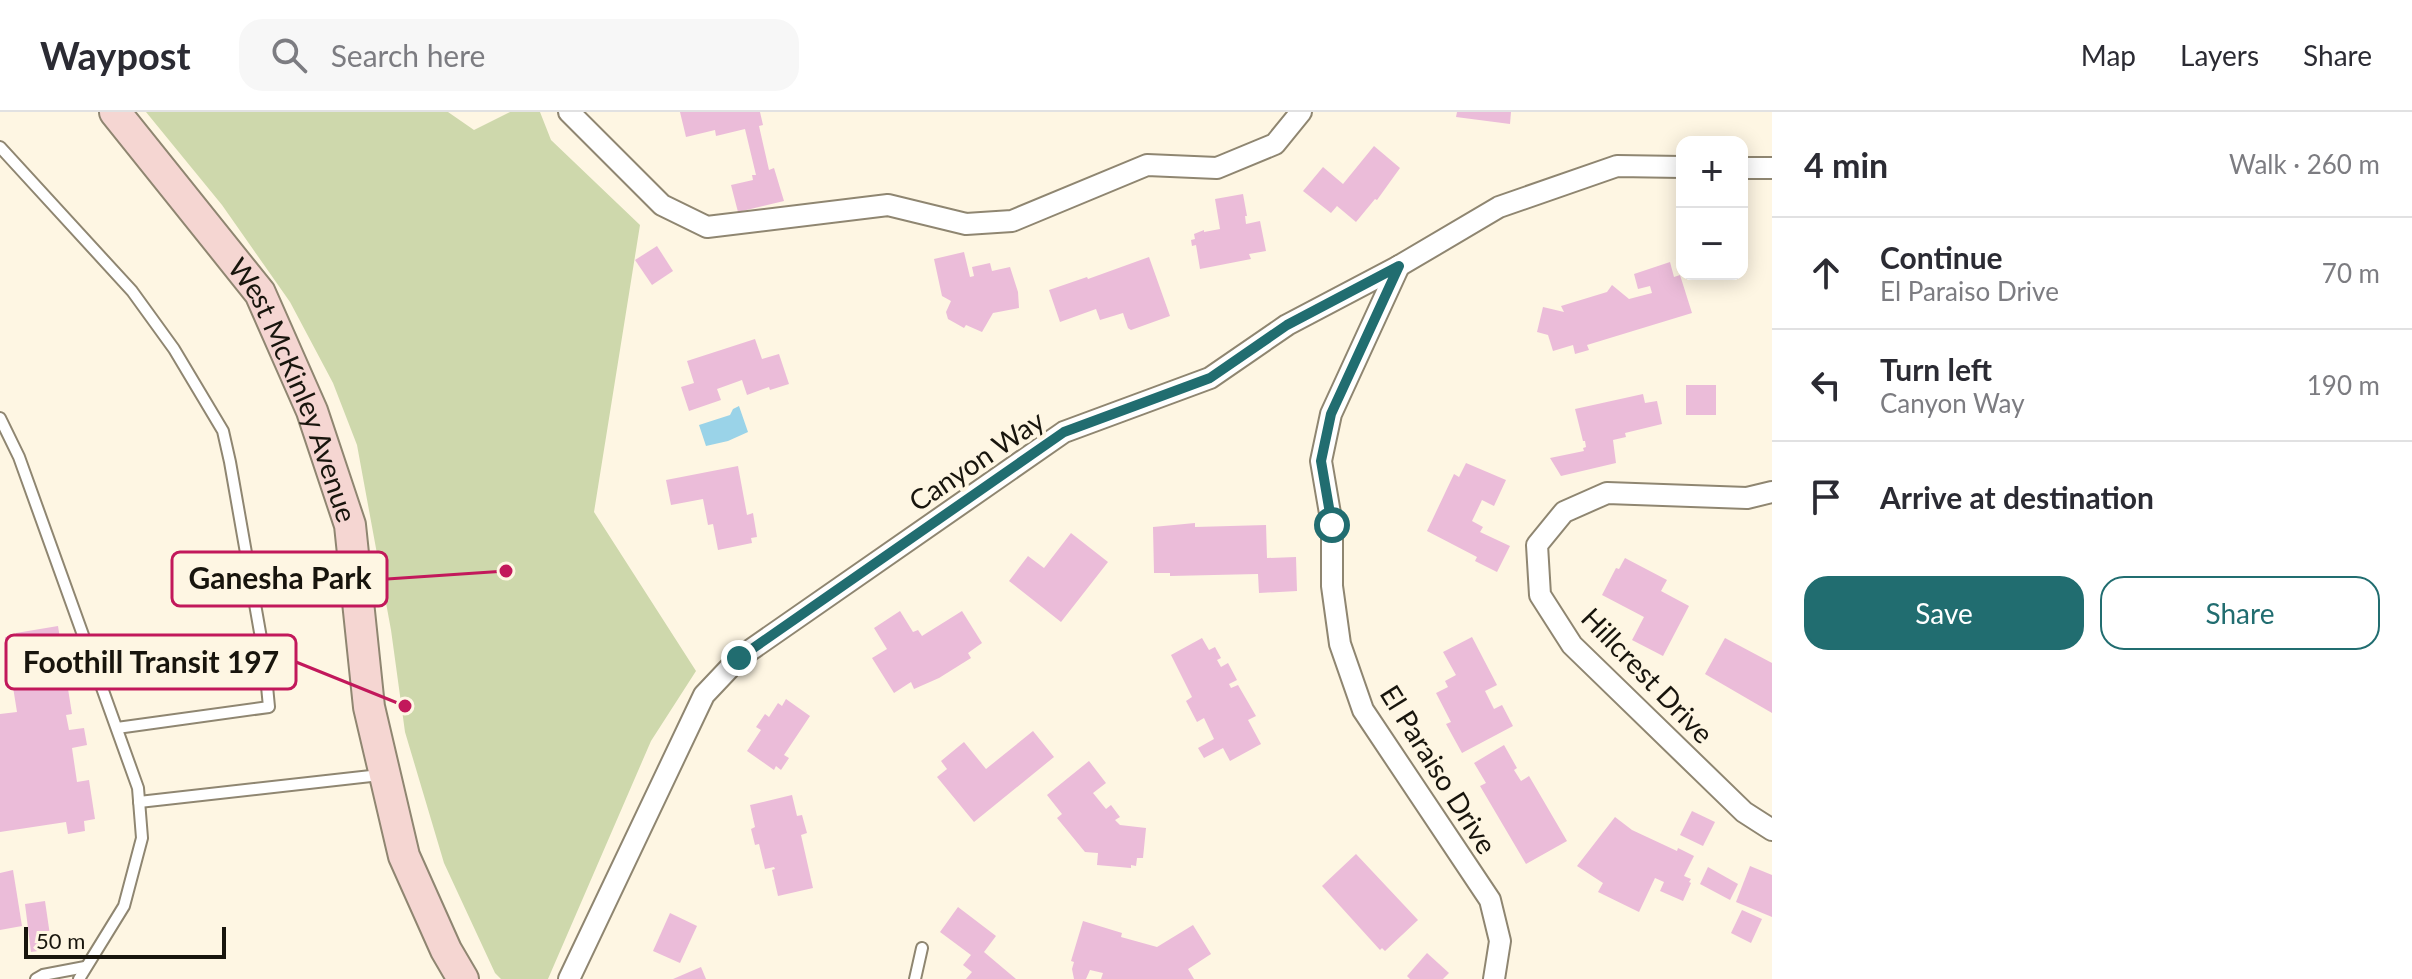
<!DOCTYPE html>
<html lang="en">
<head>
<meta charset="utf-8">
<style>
	body { margin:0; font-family:Lato,sans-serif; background:#f7f7f7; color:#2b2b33 }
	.controls { position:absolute; right:24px; top:24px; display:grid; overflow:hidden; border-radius:16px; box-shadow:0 4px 20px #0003 }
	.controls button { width:72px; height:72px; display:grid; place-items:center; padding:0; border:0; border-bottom:2px solid #e1e1e2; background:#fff; color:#2b2b33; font:40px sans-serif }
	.scale { position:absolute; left:24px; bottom:20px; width:202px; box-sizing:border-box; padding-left:8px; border:4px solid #18150d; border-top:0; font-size:22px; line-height:28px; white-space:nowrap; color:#18150d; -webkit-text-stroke:6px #fef6e3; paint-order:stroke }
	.stop { position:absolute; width:24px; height:24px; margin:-18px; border:6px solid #216d70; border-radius:50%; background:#fff }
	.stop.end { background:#216d70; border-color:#fff; box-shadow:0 2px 8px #0008 }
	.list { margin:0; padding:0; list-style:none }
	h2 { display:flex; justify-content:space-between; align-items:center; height:104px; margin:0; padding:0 32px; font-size:34px }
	h2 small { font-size:26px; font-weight:400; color:#7c7c81 }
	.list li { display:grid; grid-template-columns:52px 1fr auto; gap:24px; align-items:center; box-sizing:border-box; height:112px; padding:0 32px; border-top:2px solid #e1e1e2 }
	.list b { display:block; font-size:30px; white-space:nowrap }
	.list p { margin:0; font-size:26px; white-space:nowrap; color:#7c7c81 }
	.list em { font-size:26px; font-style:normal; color:#7c7c81 }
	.actions { display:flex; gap:16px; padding:24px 32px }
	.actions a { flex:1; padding:18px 0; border:2px solid #216d70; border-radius:24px; text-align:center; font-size:28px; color:#216d70 }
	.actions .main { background:#216d70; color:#fff }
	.icon { flex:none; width:44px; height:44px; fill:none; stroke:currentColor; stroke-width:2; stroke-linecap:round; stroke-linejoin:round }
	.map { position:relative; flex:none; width:1772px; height:867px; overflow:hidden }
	header { display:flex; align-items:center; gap:48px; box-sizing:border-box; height:112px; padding:0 40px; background:#fff; border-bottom:2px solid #e1e1e2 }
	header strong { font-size:38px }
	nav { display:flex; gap:44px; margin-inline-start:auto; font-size:28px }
	.search { width:560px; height:72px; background:#f7f7f7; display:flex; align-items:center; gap:20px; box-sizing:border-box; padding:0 28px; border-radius:24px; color:#7c7c81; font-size:30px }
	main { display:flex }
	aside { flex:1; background:#fff }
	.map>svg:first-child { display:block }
</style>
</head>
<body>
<header>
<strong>Waypost</strong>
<div class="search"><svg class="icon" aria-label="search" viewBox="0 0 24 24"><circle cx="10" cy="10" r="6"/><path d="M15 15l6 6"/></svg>Search here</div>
<nav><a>Map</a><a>Layers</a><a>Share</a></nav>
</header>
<main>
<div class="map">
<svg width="1772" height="867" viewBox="0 0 1772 867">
	<rect width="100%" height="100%" fill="#fef6e3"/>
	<path fill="#ced8ac" d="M146,0h302l26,18 36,-18h30l11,28 89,85 -46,287 102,159 -45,70 -103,238h-47l-6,-6 -51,-110 -39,-131 -14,-102 -34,-185 -24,-62 -43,-81 -68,-97z"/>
	<path fill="#9ad3e8" d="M739,294l9,26 -20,9 -22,5 -7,-21 31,-10 3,-6z"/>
	<g fill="#ebbcd9">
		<path d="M680,0h80l3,13 -4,1 10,44 5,-2 10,33 -46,11 -7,-27 22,-5 -1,-5h4l-11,-46 -29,7 -1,-6 -29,7z"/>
		<path d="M1457,0h54l-1,12 -54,-7z"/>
		<path d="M1374,34l26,22 -23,32 -2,-1 -19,23 -19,-16 -6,7 -28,-22 20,-24 20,17z"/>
		<path d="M1243,82l4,22h-2l1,8 14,-3 6,30 -17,3 2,5 -51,10 -4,-24 -4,1 -1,-6 4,-1 -1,-5 10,-4v2l16,-3 -5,-30z"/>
		<path d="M657,134l16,25 -21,14 -17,-25z"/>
		<path d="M964,140l6,25 4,-1 -2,-9 18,-4 2,8 18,-4 8,25 1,16 -26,5 -11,19 -16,-7 -2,3 -16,-9 -2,-7 5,-11 -9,-5 -8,-37z"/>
		<path d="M1149,145l21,59 -39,14 -3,-2 -5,-15 -23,7 -4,-11 -36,13 -11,-32 38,-13 1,2z"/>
		<path d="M1670,150l4,15 6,-2 12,38 -105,32 2,5 -14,4 -2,-9 -20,6 -5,-16 -11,-3 6,-25 21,5 -3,-6 46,-14 5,-7 17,14 23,-6 -2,-7 -12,3 -4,-15z"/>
		<path d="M755,227l7,20 17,-5 10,30 -19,6 -1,-3 -22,8 -5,-15 -25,9 4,11 -32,11 -8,-24 13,-4 -7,-22z"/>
		<rect x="1686" y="273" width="30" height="30"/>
		<path d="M1643,282l2,9 12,-2 5,23 -37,9 1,4 -13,3 3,23 -55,13 -11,-18 34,-7 -1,-3 3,-1 -1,-6h-2l-8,-32z"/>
		<path d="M1466,351l40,17 -12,26 -12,-6 -10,21 11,6 -3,5 30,14 -13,26 -22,-11 2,-4 -50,-26 27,-57 5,3z"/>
		<path d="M738,354l9,49 6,-2 4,24 -6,1 1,5 -34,7 -5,-26 -5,1 -5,-26 -32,6 -5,-25z"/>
		<path d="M1195,411v4l71,-2 1,33 29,-1 1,34 -38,2 -1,-19 -88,2v-3h-16l-1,-46z"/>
		<path d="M1071,421l37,29 -47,60 -52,-41 19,-25 16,12z"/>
		<path d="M1625,446l42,22 -6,11 28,15 -26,50 -31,-16 12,-23 -42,-22 14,-27 3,1z"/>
		<path d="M900,499l13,21 5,-2 4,6 40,-25 20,32 -14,10 3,5 -32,20 -25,11 -3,-7 -17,11 -22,-35 15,-9 -13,-21z"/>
		<path d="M58,514l14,88 -6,1 3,15 15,-2 3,17 -15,3 5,34 12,-2 6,39 -11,2 1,10 -17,3 -2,-12 -66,10v-118l17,-2 -12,-75 11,-1v-3z"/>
		<path d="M1472,525l25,48 -12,6 9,18 8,-4 11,21 -51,27 -16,-29 5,-2 -15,-29 12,-6 -3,-6 11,-6 -13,-23z"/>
		<path d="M1202,526l7,12 6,-3 6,11 -4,2 4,7 7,-4 9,17 -8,4 2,4 7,-3 18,31 -8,4 13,24 -31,17 -7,-13 -19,10 -6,-10 16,-9 -10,-21 -7,4 -11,-21 6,-4 -21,-42z"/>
		<path d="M1725,526l47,25v50l-67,-39z"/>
		<path d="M786,587l24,17 -26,39 5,3 -8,12 -5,-4 -2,4 -27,-19 14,-21 -5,-3 9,-13 4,3 9,-14 4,3z"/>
		<path d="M1033,619l21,26 -80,65 -37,-45 10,-8 -6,-8 23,-19 22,27z"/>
		<path d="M1504,633l13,23 -3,2 7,11 8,-5 38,65 -41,23 -46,-78 6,-3 -12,-20z"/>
		<path d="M1089,649l17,22 -13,10 13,16 5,-4 9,12 -5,3 5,5 26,3 -3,30h-6l-1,8 -5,-1v3l-34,-3 1,-12 -13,-1 -28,-34 5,-4 -15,-19z"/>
		<path d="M792,683l5,21 5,-1 5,18 -6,2 12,53 -35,8 -6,-26 3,-1 -1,-2 -9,2 -6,-25 -4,1 -4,-16 4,-2 -5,-22z"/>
		<path d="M1692,699l23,11 -12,24 -23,-11z"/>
		<path d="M1615,705l17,13 45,21 1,-3 16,8 -10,20 7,3 -2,3 2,1 -8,18 -23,-10 4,-9 -9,-4 -16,34 -41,-20 5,-9 -26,-17z"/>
		<path d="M1356,742l62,66 -33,31 -3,-3 -2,2 -58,-64z"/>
		<path d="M1750,754l22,9v42l-36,-15z"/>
		<path d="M1708,755l30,17 -8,16 -30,-16z"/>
		<path d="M13,758l9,56 -22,4v-57z"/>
		<path d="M45,789l7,48 -21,3 -6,-48z"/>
		<path d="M958,795l38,29 -12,16 32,27h-50l6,-7 -9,-7 8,-10 -31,-23z"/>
		<path d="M1742,798l20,9 -11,24 -20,-10z"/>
		<path d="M670,801l27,13 -17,37 -27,-12z"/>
		<path d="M1083,809l39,12 -1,4 36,10 36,-22 18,29 -23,15 6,10h-93l2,-6 -13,-3 -4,9h-12l-2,-10 2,-7 -3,-1z"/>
		<path d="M1427,841l22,20 -6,6h-33l-3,-3z"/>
		<path d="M701,855l5,12h-33z"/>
	</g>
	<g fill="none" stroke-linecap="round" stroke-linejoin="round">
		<g stroke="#8f8671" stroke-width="14">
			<g id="lane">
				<path d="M0,35l132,144 42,58 49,82 7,31 34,193 5,52 -152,21"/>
				<path d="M0,306l19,39 119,331 4,50 -18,68 -45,73"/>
				<path d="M139,690l241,-27"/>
				<path d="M36,867l7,-4 42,-8"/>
				<path d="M915,867l7,-31"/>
			</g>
		</g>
		<g stroke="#8f8671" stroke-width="24">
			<g id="street">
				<path d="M569,0l93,93 45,22 181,-22 78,19 46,-3 135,-56 70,3 58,-24 26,-32"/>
				<path d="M1742,56h30"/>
				<path d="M1399,154l-68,148 -10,47 11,64v61l8,58 23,66 127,190 10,41 -6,38"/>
				<path d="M1772,380l-25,6 -140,-5 -43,19 -27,33 3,50 32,50 172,167 28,18"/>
				<path d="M569,867l135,-284 35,-37 325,-226 146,-54 77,-53 112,-59 100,-59 118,-41 65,1"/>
			</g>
		</g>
		<g stroke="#8f8671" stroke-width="34">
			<g id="secondary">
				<path id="s1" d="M115,0l145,181 52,118 38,114 19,182 35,149 42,94 17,29"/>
			</g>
		</g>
		<use href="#lane" stroke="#fff" stroke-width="10"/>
		<use href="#street" stroke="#fff" stroke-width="20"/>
		<use href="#secondary" stroke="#f5d6d2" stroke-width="30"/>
	</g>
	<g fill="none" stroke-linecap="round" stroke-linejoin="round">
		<path stroke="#216d70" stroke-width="10" d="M739,546l325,-226 146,-54 77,-53 112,-59 -68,148 -10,47 11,64"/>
	</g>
	<g text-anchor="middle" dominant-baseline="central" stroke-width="8" stroke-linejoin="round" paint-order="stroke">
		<g font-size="28" fill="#18150d" stroke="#fef6e3">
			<text stroke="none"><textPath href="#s1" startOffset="334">West McKinley Avenue</textPath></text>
			<text transform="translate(976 348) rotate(-34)">Canyon Way</text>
			<text transform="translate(1648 563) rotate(46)">Hillcrest Drive</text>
			<text transform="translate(1439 657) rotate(58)">El Paraiso Drive</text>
		</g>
	</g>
	<path fill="none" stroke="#c2185b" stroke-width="3" d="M506 459L387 467M405 594L296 550"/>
	<g fill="#c2185b" stroke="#fef6e3" stroke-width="3">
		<circle cx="506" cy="459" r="8"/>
		<circle cx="405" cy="594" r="8"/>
	</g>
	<g fill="#fef6e3" stroke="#c2185b" stroke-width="3">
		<rect x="172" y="440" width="215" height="54" rx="8"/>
		<rect x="6" y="523" width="290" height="54" rx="8"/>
	</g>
	<g font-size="30" text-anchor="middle" font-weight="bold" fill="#18150d">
		<text x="280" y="477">Ganesha Park</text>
		<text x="151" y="561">Foothill Transit 197</text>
	</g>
</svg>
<div class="controls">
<button>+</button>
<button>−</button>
</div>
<div class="scale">50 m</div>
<div class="stop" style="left:1332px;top:413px"></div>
<div class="stop end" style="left:739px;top:546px"></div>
</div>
<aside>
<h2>4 min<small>Walk · 260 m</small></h2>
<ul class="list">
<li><svg class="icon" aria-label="ahead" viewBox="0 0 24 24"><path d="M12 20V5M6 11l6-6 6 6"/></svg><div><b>Continue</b><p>El Paraiso Drive</p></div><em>70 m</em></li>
<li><svg class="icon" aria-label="left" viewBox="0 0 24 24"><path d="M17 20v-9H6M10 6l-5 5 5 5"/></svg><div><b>Turn left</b><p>Canyon Way</p></div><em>190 m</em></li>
<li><svg class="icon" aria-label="arrive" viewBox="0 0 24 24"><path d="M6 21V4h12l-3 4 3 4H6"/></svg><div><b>Arrive at destination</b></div></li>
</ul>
<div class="actions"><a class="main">Save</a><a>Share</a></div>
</aside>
</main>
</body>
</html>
